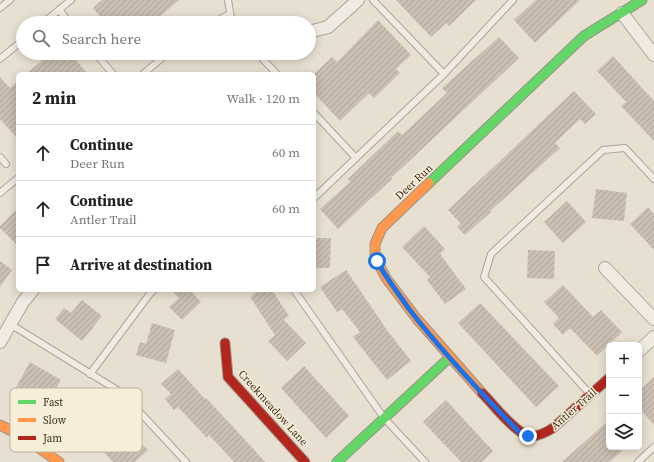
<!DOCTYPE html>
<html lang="en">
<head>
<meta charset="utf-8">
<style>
	body { margin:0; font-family:"Source Serif 4",serif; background:#f6f6f6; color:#222 }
	.controls { position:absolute; right:12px; bottom:12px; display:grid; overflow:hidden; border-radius:6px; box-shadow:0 2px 10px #0003 }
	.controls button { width:36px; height:36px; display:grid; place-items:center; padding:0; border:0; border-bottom:1px solid #e0e0e0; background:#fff; color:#222; font:20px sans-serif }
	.stop { position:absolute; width:12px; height:12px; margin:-9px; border:3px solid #1a73e8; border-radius:50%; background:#fff }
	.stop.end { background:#1a73e8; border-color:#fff; box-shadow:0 1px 4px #0008 }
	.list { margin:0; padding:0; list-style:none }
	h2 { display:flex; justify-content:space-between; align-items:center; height:52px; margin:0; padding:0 16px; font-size:17px }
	h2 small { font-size:13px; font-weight:400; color:#767676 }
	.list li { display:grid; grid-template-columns:26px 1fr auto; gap:12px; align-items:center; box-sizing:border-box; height:56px; padding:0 16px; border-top:1px solid #e0e0e0 }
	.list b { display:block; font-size:15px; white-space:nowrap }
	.list p { margin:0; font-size:13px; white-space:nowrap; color:#767676 }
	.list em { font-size:13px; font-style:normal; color:#767676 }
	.icon { flex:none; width:22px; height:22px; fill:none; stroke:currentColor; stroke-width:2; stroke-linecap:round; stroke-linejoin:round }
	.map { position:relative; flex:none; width:654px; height:462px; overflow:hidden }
	.search { position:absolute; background:#fff; box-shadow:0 2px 10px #0003; left:16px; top:16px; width:300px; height:44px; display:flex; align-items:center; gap:10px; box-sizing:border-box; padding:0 14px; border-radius:22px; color:#767676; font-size:15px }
	.panel { position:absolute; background:#fff; box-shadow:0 2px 10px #0003; left:16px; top:72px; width:300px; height:220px; border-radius:6px }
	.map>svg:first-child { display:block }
</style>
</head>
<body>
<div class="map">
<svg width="654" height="462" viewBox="0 0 654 462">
	<defs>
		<pattern id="building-hatch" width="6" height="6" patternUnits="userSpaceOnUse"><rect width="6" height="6" fill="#cbbfb2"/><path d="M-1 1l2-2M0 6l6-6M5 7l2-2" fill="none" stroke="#afa499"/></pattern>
	</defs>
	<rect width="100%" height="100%" fill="#e7e0d1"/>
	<g fill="url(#building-hatch)">
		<path d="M102,0h77l-27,23h-46l-13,-15z"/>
		<path d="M396,0h80l-27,26 -3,-3 -15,14z"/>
		<path d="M536,0h44l-45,43 -21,-23z"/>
		<path d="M378,20l33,35 -15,14 4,4 -26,25 -5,-5 -29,28 -26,-28v-19l18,-17 5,5z"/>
		<path d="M499,37l20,21 -128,120 1,1 -54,50 -18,-20 30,-27 -2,-3 50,-48 4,4 45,-42 -5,-5z"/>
		<path d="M38,53h32l18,21h-62l18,-15z"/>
		<path d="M613,56l41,45v40l-33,-35 5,-4 -29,-31z"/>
		<path d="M0,77l10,11 8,-7v58l-18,-20z"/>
		<path d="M574,91l22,23 -11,10 -5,-5 -25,24 5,5 -70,63 1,1 -26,23 -8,-8 4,-3 -13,-14z"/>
		<path d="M596,189l31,4 -3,28 -32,-3z"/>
		<path d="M567,201l19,21 -23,21 -19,-21z"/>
		<path d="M648,207l6,7v36l-24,-26z"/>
		<path d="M18,208v38l-18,-18v-2z"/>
		<path d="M424,226l21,23 -5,5 26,35 -21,15 -18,-24 3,-3 -28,-30z"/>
		<path d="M314,238h17l-1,30h-16z"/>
		<path d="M528,250l27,1 -1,28 -27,-1z"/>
		<path d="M0,261l12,9 -12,17z"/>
		<path d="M346,270l41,60 24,31 -24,19 -34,-43 7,-5 -18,-23 -5,3 -17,-25z"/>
		<path d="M563,285l30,32 8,-7 21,22 -25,24 -27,-28 -7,7 -10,-11 6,-6 -15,-16z"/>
		<path d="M171,290h19l11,12 -19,18 -13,-13 10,-9z"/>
		<path d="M259,290h13l17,26 -5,4 22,23 -19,18 -19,-20 7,-6 -25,-38z"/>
		<path d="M82,300l20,16 -20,25 -27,-22 9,-11 7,5z"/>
		<path d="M480,303l79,83 -23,21 -78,-84z"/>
		<path d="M152,323l23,7 -9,33 -30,-8 4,-13 6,2z"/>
		<path d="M30,362l31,18 -16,28 -31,-17z"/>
		<path d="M304,366l45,50 -23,22 -45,-50z"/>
		<path d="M178,369l27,30 1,-1 30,32 29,32h-31l-25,-27 -2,3 -29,-31 -4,3 -9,-11 6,-5 -10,-10z"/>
		<path d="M654,377v48l-15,-17v-17z"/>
		<path d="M446,400l47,51 -11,11h-21l-38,-40z"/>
		<path d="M609,420v27h17l-16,15h-48z"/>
		<path d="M125,426l23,24 -13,12h-22l-12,-13z"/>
	</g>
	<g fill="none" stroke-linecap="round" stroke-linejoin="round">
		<g stroke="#ada599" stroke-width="8">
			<g id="lane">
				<path d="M228,0l4,23"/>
				<path d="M373,0l71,74"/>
				<path d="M0,8l10,-8"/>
				<path d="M59,10l11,13"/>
				<path d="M43,23l28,-23"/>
				<path d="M213,23l17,-9"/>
				<path d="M95,53l18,21"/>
				<path d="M257,53l20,21"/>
				<path d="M0,59l23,-19"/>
				<path d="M143,74l25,-21"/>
				<path d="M314,113l42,45"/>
				<path d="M0,157l6,7"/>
				<path d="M0,193l18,-15"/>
				<path d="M314,198l130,-124 69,-74"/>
				<path d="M294,290l90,128 41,44"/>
				<path d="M10,324l112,69 64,69"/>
				<path d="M90,374l59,-79 5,-5"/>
				<path d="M589,393l-105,-116 7,-23 112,-104 22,-2 29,31"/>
				<path d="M638,462l16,-15"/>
			</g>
		</g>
		<g stroke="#ada599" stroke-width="14">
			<g id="street">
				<path d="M622,13l32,42"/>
				<path d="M309,32l19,-5 30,-27"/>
				<path d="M605,268l49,51"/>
				<path d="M0,342l23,-40 10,-12"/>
				<path d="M639,351l15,-14"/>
			</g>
		</g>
		<g stroke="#9c958a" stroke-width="11">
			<g id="fast">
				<path d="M429,183l155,-147 58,-36"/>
				<path d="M337,462l112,-104"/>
			</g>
		</g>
		<g stroke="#9c958a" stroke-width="11">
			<g id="slow">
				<path d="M429,183l-47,45 -7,16v13l11,21 31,41 65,74"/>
				<path d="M0,425l23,12 36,25"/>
			</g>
		</g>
		<g stroke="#9c958a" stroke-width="11">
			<g id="jam">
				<path d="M225,343l3,34 77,85"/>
				<path d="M482,393c8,8 15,17 23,25 17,17 25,25 48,10l56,-50"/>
			</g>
		</g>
		<use href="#lane" stroke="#efebe3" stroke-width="6"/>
		<use href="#street" stroke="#efebe3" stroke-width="12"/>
		<use href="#fast" stroke="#63d668" stroke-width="9"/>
		<use href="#slow" stroke="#ff974d" stroke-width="9"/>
		<use href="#jam" stroke="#b3261e" stroke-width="9"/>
	</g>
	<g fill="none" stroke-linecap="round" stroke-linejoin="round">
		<path stroke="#1a73e8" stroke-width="5" d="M377,261c9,17 21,32 32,48 34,44 71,83 110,123l9,4"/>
	</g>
	<g text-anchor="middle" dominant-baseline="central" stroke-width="3" stroke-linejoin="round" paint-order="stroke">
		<g font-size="11" fill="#3d2e20" stroke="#f7eed8">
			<text transform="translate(414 182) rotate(-43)">Deer Run</text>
			<text transform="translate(273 408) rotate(48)">Creekmeadow Lane</text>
			<text transform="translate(574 409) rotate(-41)">Antler Trail</text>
		</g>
	</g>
	<rect x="10" y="388" width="132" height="64" rx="6" fill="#f7eed8" stroke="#bfb4a1" stroke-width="1"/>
	<rect x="18" y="400" width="18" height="4" fill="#63d668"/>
	<rect x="18" y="418" width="18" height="4" fill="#ff974d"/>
	<rect x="18" y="436" width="18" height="4" fill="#b3261e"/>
	<g font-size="11" fill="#3d2e20">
		<text x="43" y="406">Fast</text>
		<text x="43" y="424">Slow</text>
		<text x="43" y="442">Jam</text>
	</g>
</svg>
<div class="controls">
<button>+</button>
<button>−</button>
<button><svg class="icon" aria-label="layers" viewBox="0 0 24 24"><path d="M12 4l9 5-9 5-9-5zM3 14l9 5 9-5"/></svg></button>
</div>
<div class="stop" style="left:377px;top:261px"></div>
<div class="stop end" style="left:528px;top:436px"></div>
<div class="search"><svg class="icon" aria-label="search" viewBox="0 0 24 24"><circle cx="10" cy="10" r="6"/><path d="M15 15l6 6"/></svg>Search here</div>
<section class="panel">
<h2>2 min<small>Walk · 120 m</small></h2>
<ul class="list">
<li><svg class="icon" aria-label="ahead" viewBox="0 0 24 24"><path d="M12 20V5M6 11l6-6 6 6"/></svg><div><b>Continue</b><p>Deer Run</p></div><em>60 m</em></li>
<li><svg class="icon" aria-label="ahead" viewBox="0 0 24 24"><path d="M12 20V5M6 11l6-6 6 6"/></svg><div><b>Continue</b><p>Antler Trail</p></div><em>60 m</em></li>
<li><svg class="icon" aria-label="arrive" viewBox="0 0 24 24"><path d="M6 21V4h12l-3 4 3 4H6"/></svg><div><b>Arrive at destination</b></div></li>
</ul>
</section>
</div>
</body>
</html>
